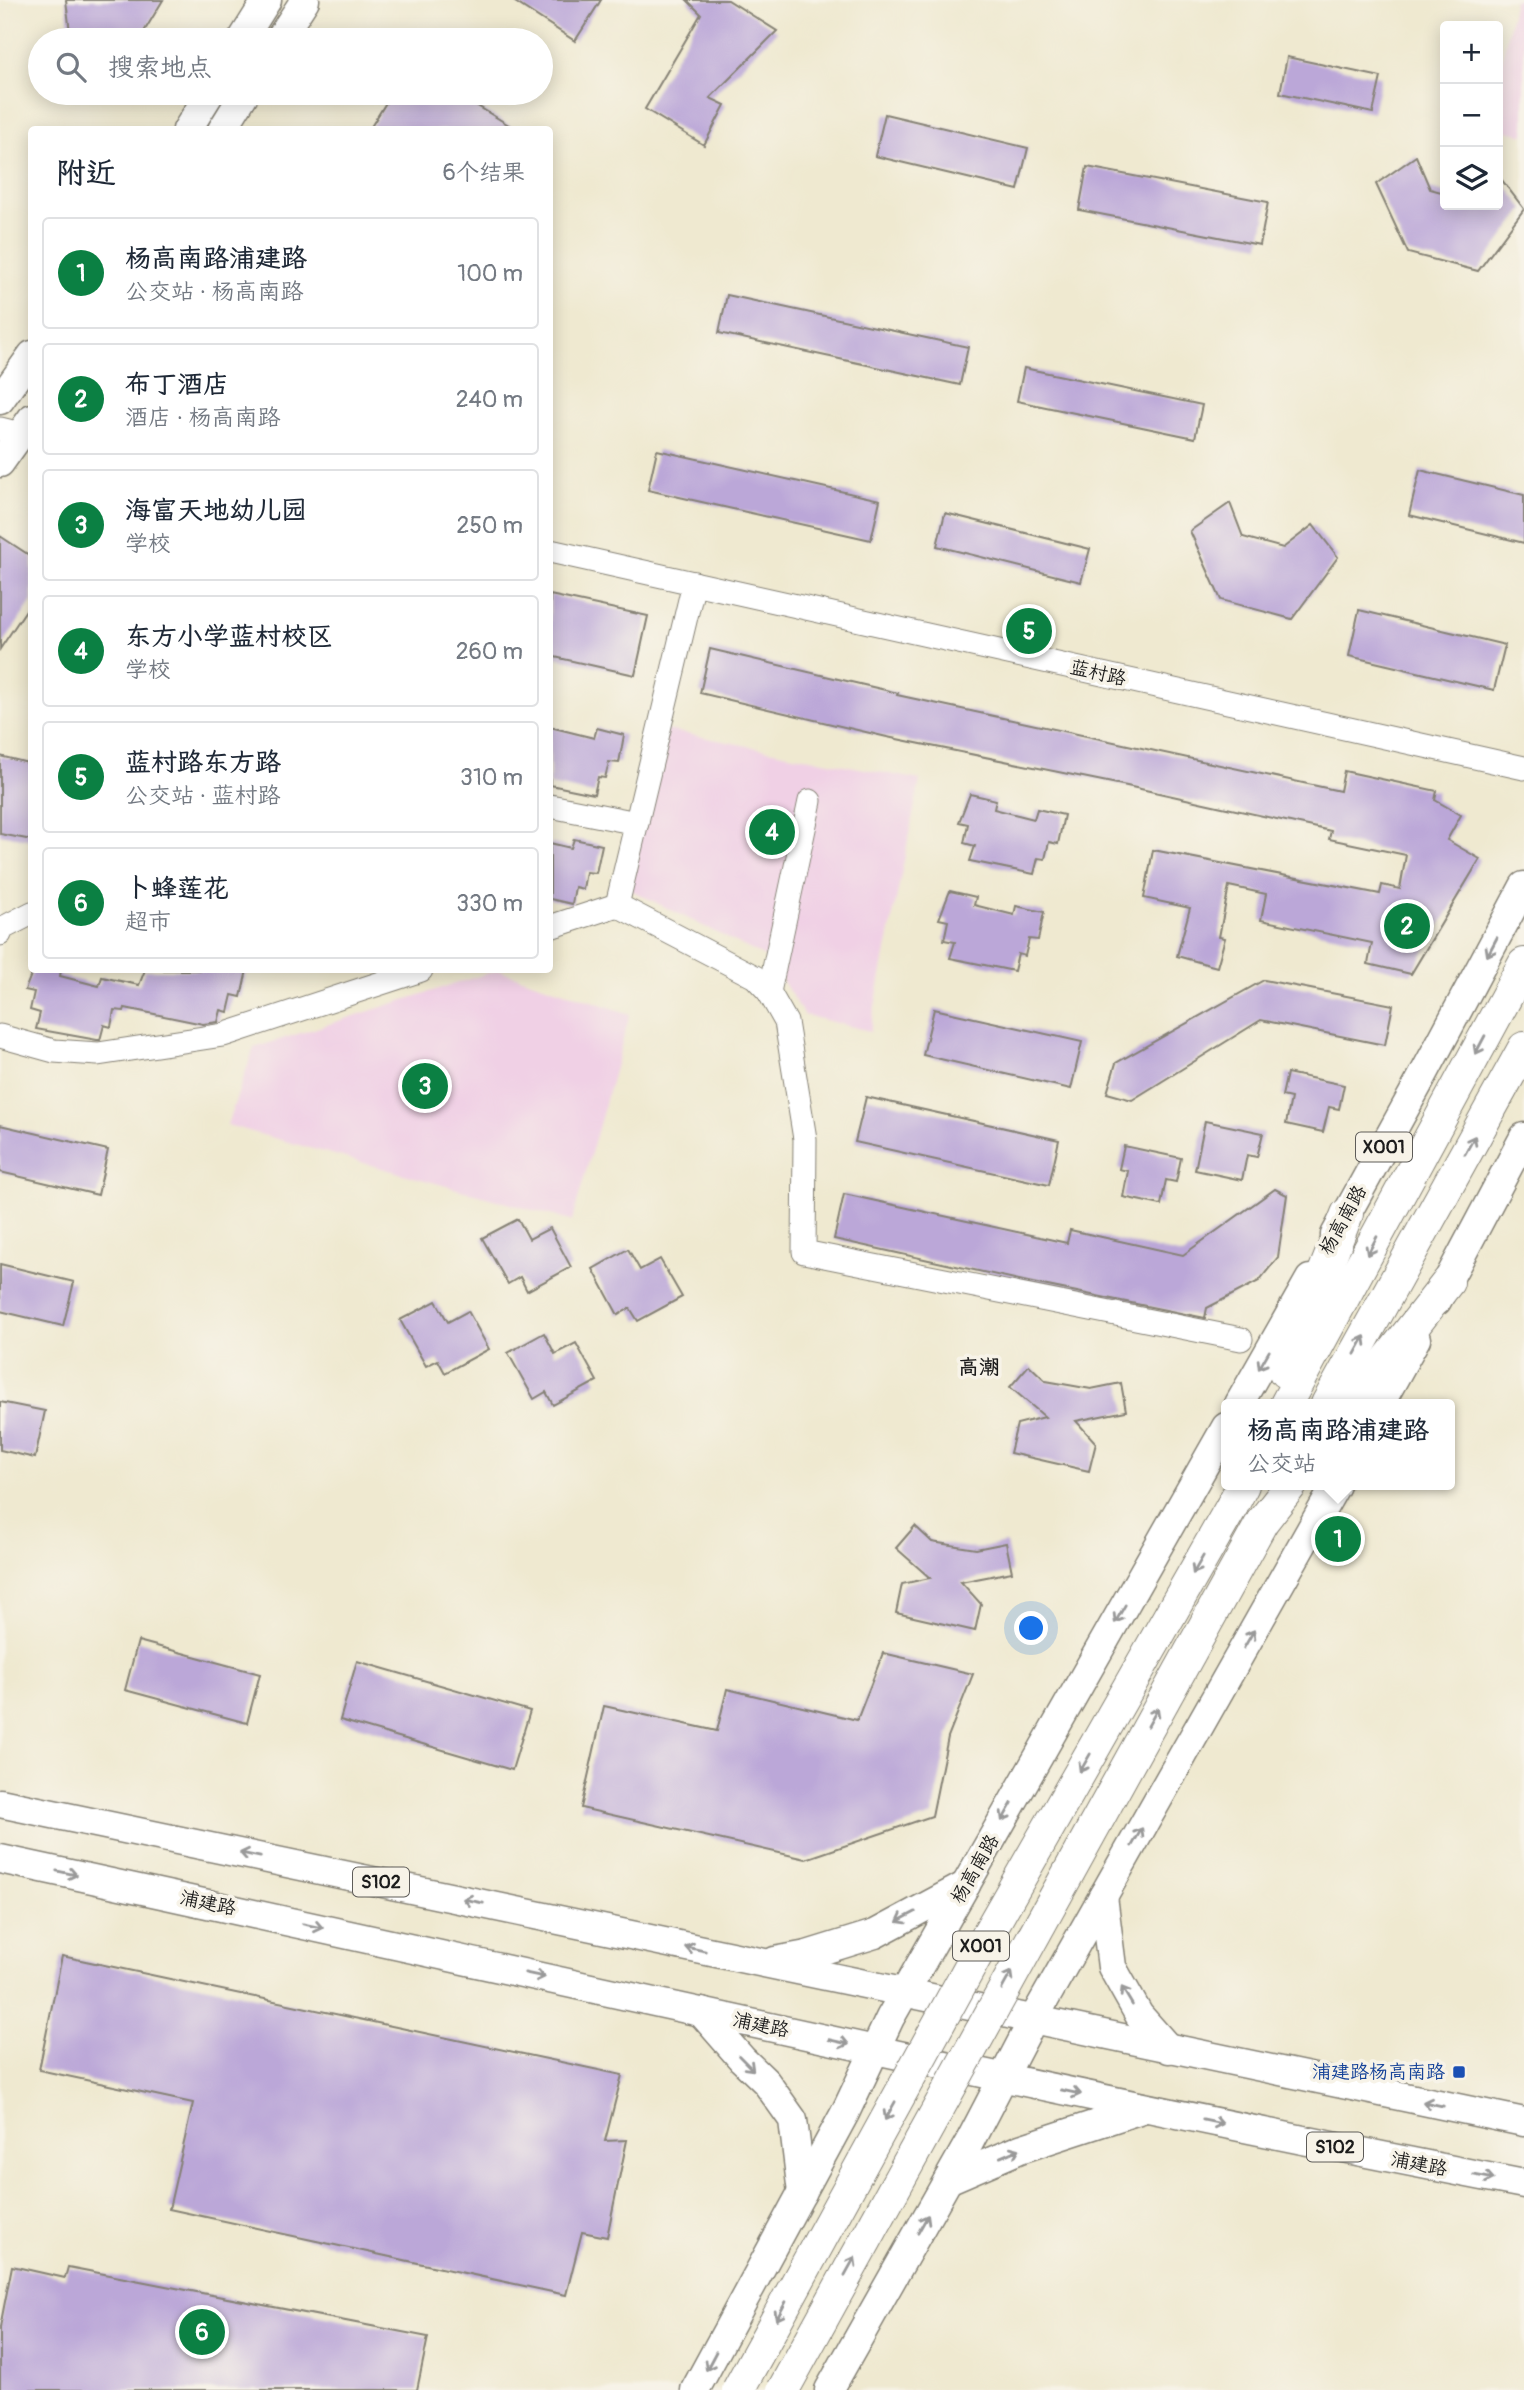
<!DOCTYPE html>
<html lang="zh">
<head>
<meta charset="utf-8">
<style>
	body { margin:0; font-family:Pangolin,"LXGW WenKai TC",sans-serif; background:#f2f2f3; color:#1f2937 }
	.controls { position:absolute; right:21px; top:21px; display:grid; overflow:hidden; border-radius:7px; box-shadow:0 4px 18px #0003 }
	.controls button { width:63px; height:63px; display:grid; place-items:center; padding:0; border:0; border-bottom:2px solid #e0e1e3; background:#fff; color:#1f2937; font:35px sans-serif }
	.you { position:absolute; left:1032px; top:1629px; width:24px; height:24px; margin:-18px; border:5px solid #fff; border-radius:50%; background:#1a73e8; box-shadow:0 0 0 10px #1a73e833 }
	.badge { display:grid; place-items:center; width:46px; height:46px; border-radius:50%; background:#0b8043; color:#fff; font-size:23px; font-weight:700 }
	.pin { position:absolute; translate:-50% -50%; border:4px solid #fff; box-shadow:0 2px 7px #0006 }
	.popup { position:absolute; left:1221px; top:1399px; width:234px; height:91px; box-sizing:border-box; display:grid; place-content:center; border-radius:7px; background:#fff; filter:drop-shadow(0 2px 5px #0005); font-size:23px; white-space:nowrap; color:#747a83 }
	.popup b { font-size:26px; color:#1f2937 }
	.popup::after { content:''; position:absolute; left:50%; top:100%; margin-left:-14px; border:14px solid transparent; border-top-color:#fff }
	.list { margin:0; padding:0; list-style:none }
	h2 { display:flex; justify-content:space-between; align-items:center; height:91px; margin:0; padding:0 28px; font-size:30px }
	h2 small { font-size:23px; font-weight:400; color:#747a83 }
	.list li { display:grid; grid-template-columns:46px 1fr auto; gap:21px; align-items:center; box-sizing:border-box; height:112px; margin:0 14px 14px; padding:0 14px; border:2px solid #e0e1e3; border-radius:7px }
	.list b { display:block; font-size:26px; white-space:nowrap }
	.list p { margin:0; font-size:23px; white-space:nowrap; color:#747a83 }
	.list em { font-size:23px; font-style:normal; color:#747a83 }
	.icon { flex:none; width:38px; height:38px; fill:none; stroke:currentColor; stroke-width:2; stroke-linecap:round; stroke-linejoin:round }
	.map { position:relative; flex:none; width:1524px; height:2390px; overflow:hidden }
	.search { position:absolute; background:#fff; box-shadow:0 4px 18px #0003; left:28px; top:28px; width:525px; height:77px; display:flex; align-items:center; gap:18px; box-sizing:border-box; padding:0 24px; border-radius:38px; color:#747a83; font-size:26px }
	.panel { position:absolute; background:#fff; box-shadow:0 4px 18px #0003; left:28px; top:126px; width:525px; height:847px; border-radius:7px }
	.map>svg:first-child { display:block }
</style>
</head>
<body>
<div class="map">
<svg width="1524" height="2390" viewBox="0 0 1524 2390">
	<rect width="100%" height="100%" fill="#f7f3e8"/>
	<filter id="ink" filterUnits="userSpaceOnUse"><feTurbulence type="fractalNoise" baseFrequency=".0143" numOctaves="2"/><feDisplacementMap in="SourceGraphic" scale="14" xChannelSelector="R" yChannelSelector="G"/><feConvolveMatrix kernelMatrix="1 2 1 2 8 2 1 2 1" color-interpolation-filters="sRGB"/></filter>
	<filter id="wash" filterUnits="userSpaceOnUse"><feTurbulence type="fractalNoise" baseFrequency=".00686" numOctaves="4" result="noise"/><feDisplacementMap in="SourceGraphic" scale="28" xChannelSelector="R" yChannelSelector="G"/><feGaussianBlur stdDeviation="1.57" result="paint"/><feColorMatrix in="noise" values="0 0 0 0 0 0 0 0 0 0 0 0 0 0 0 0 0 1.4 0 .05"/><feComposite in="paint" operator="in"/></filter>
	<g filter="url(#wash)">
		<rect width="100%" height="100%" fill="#efe9d0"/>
		<g fill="#f0d0e5">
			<path d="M1514,0h10v135l-26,-6v-49z"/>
			<path d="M662,729l258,51 -50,251 -66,-16 -35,-56 -150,-75z"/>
			<path d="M498,970l132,44 -58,207 -345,-96 27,-77z"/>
		</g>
		<g id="blocks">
			<g fill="#bba7d8">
				<path d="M66,0h97l-24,40h-68z"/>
				<path d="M512,0h89l-26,41z"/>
				<path d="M687,0h41l49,31 -67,67 15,7 -21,40 -59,-36 56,-95z"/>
				<path d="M1287,57l94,20 -8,36 -93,-20z"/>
				<path d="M392,93h64l61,37h-148z"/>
				<path d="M885,114l143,34 -10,42 -143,-34z"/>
				<path d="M1416,156l14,33 15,4v12h53v-30l26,34 -46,62 -70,-18 -32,-69z"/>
				<path d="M1087,167l181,35 -8,43 -181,-35z"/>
				<path d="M727,295l241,52 -8,38 -241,-52z"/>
				<path d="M1024,368l178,37 -7,33 -178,-37z"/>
				<path d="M657,450l223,50 -9,40 -223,-50z"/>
				<path d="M1420,470l104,25v48l-115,-28z"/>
				<path d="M1230,503l13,34 40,11 30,-23 25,32 -46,62 -71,-19 -31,-69z"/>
				<path d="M945,513l145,36 -9,33 -144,-36z"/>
				<path d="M0,536l32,21v44l-32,48z"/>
				<path d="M550,595l98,21 -13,59 -85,-19z"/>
				<path d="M1359,610l146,35 -11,45 -145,-34z"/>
				<path d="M710,649l188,44 -1,2 443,96 4,-20 93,20 -2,9 26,15 -14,25 33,19 -69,115 -43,-10 4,-21 -111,-23 5,-26 -37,-8 -10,51 6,1 -8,29 -40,-11 13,-48 -46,-10 9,-48 227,44 2,-9 18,4 6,-34 -77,-16 2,-8 -204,-45 -240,-49 -187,-44z"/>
				<path d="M550,727l44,11 3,-10 27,7 -5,28 -10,-1 -4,16 -7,-1 -4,17 -44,-9z"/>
				<path d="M0,756l32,8v76l-32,-6z"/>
				<path d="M970,794l26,6 -2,9 40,10 3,-10 27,6 -6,29 -9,-2 -4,17 -7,-1 -4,16 -64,-13 5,-15 -11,-3 4,-19 -9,-2z"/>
				<path d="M574,839l28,6 -6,28 -10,-1 -3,17 -8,-2 -3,17 -22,-5v-56l21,5z"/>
				<path d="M950,891l26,6 -2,8 40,10 2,-9 28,6 -6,28 -9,-1 -4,17 -7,-2 -4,17 -64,-13 5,-16 -11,-2 4,-19 -9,-2z"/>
				<path d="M33,970h28l-1,6 39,10 3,-9 37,8 6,-15h102l-6,27 -9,-2 -4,17 -7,-2 -3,12 -15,2 -78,-16 -1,3 -10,-1 -3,17 -7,-2 -4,15h-3l-61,-11 4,-16 -10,-3 4,-18 -9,-2z"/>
				<path d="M1264,980l129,25 -8,40 -124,-25 -129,80 -25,-7 9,-30z"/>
				<path d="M934,1009l148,33 -11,47 -148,-34z"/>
				<path d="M1287,1073l57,12 -5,24 -10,-2 -6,25 -37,-8 5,-26 -9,-2z"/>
				<path d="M866,1097l193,43 -10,45 -194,-43z"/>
				<path d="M1205,1121l58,12 -6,24 -10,-2 -5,25 -47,-10z"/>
				<path d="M0,1125l108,25 -10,45 -98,-23z"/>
				<path d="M1124,1146l57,12 -5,24 -10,-2 -5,25 -38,-8 5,-26 -9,-2z"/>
				<path d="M1275,1189l12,6 -9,62 -19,24 -52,27 -2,10 -177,-36 -194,-43 10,-45 223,49 3,-13 113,25z"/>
				<path d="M518,1219l11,20 21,-11 21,39 -44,24 -7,-14 -12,7 -26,-46z"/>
				<path d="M628,1249l12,21 20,-11 22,38 -44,24 -8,-13 -12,7 -25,-46z"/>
				<path d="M0,1264l74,18 -11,44 -63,-15z"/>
				<path d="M436,1301l12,21 20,-11 21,38 -44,24 -7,-13 -12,6 -26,-46z"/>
				<path d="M544,1333l11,21 21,-11 21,38 -44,24 -7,-13 -12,7 -26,-46z"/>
				<path d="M1029,1365l17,16 45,8 30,-6 5,28 -50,10 20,22 -7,28 -79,-18 7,-29 28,-7 -35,-30z"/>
				<path d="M0,1402l45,9 -10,47 -35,-8z"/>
				<path d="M915,1526l17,16 44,7 30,-6 6,29 -51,10 20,22 -6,27 -79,-18 6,-29 28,-6 -34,-30z"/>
				<path d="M138,1641l122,33 -13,49 -122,-33z"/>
				<path d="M883,1653l90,21 -25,63 -16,79 -126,43 -225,-51 23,-102 113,25 10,-42 130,31z"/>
				<path d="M357,1661l173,50 -18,59 -172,-50z"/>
				<path d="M62,1956l560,119 -17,66 22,-1 -20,97 -25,-5 -16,63 -397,-86 24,-106 -154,-33z"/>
				<path d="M12,2266l53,12 3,-11 360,70 -11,53h-417v-63z"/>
			</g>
		</g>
	</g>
	<g filter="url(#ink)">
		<use href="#blocks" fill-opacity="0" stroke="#868276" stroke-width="2"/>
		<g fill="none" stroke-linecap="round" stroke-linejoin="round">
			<g stroke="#868276" stroke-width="25">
				<g id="minor">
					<path d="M0,429l32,8"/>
					<path d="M550,551l974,217"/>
					<path d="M550,806l87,17"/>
					<path d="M617,905l77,-322"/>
					<path d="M550,927l67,-22 138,72 14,15 17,30 19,117 -1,113 437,87"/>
					<path d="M0,934l1,-5 31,-16"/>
					<path d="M769,992l41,-191"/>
					<path d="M0,1036l54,15 44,3 125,-19 198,-65"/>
				</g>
			</g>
			<g stroke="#868276" stroke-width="31">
				<g id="major">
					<path d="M242,40l25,-40"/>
					<path d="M279,40l26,-40"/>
					<path d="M187,130l23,-37"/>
					<path d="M222,130l23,-37"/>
					<path d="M0,400l32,-45"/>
					<path d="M0,463l32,-45"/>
					<path d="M1335,1235l85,-154 104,-195"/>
					<path d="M1437,1301l87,-164"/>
					<path d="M1239,1404l71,-125"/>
					<path d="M1380,1404l36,-65"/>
					<path d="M0,1803l1524,319"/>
					<path d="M0,1859c508,109 1014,226 1524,325"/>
					<path d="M1103,1896l9,71 27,48 30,34"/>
					<path d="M775,1961l32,-6 68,-21 91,-49"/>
					<path d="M701,2012l41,47 24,23 27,38 9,73"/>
					<path d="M948,2180l72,-31 122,-40"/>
					<path d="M695,2390l150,-277 45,-95 336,-591"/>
					<path d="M829,2390l141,-249 63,-121 303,-535"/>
				</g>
			</g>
			<g stroke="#868276" stroke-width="34">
				<g id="highway">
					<path d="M1285,1372l62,-158"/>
					<path d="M1286,1404l238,-440"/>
					<path d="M1327,1404l197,-356"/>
					<path d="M1353,1404l95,-122"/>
					<path d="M1232,1506l11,-21"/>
					<path d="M1262,1522l29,-37"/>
				</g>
			</g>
			<use href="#minor" stroke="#fff" stroke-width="23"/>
			<use href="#major" stroke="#fff" stroke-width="28"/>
			<use href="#highway" stroke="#fff" stroke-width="32"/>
			<g stroke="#868276" stroke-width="34" stroke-linecap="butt">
				<g id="highway-bridge">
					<path d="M738,2390l251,-458 243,-426"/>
					<path d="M783,2390l479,-868"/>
				</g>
			</g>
			<use href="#highway-bridge" stroke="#fff" stroke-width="32"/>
		</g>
		<defs><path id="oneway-shaft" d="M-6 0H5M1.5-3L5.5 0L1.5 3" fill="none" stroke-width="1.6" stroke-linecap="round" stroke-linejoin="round" transform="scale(1.75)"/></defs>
		<g stroke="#999">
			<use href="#oneway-shaft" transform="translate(1492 947) rotate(118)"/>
			<use href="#oneway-shaft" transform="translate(1480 1045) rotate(118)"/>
			<use href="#oneway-shaft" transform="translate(1470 1145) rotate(-61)"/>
			<use href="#oneway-shaft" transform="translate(1372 1246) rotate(118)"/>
			<use href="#oneway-shaft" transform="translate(1360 1345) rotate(-61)"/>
			<use href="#oneway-shaft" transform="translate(1264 1360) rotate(120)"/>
			<use href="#oneway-shaft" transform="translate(1198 1565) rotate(120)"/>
			<use href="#oneway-shaft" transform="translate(1120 1614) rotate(120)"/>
			<use href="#oneway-shaft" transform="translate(1249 1639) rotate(-60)"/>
			<use href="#oneway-shaft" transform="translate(1153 1717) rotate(-61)"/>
			<use href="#oneway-shaft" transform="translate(1085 1763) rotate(120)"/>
			<use href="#oneway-shaft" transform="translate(1007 1812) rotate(120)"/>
			<use href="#oneway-shaft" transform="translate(1137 1837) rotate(-60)"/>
			<use href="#oneway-shaft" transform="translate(250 1855) rotate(-168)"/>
			<use href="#oneway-shaft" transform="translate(67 1873) rotate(12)"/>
			<use href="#oneway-shaft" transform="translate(473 1901) rotate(-168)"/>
			<use href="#oneway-shaft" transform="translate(906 1917) rotate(152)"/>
			<use href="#oneway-shaft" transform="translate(313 1926) rotate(12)"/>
			<use href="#oneway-shaft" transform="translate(695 1949) rotate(-168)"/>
			<use href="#oneway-shaft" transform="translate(535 1975) rotate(12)"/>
			<use href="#oneway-shaft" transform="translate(1007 1980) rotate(-61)"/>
			<use href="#oneway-shaft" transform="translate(1127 1996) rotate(-121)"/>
			<use href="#oneway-shaft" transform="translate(839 2042) rotate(13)"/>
			<use href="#oneway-shaft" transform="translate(746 2063) rotate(45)"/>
			<use href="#oneway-shaft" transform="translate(1071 2092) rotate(12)"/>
			<use href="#oneway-shaft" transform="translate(1433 2104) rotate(-168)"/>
			<use href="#oneway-shaft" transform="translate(890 2111) rotate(119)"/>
			<use href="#oneway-shaft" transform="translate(1213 2122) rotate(12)"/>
			<use href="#oneway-shaft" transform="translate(1010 2153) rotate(-23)"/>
			<use href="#oneway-shaft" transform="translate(1484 2177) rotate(11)"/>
			<use href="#oneway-shaft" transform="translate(923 2224) rotate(-61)"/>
			<use href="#oneway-shaft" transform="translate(850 2266) rotate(-61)"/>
			<use href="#oneway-shaft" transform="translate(781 2311) rotate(118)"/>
			<use href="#oneway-shaft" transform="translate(711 2361) rotate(118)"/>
		</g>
	</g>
	<rect fill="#1a4fb4" stroke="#f7f3e8" stroke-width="2.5" x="1452" y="2065" width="14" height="14" rx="3.5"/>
	<g text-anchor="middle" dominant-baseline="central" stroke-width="7" stroke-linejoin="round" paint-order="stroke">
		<g fill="#f7f3e8" stroke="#5e5c59" stroke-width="2">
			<rect x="1356" y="1132.5" width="56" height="29" rx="5"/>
			<rect x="353" y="1867.5" width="56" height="29" rx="5"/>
			<rect x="953" y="1931.5" width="56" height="29" rx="5"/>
			<rect x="1307" y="2132.5" width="56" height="29" rx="5"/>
		</g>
		<g font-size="18" font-weight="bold" fill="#1c1c1c">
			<text x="1384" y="1147">X001</text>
			<text x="381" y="1882">S102</text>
			<text x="981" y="1946">X001</text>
			<text x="1335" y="2147">S102</text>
		</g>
		<g font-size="19" fill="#1c1c1c" stroke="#f7f3e8">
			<text transform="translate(1098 673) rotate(13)">蓝村路</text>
			<text transform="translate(1343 1220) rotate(-61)">杨高南路</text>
			<text transform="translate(975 1869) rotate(-60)">杨高南路</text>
			<text transform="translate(208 1903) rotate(12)">浦建路</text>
			<text transform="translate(761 2025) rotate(12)">浦建路</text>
			<text transform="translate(1419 2164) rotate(11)">浦建路</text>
		</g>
		<g font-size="19" fill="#164399" stroke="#f7f3e8" text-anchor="end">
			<text x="1445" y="2072">浦建路杨高南路</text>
		</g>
		<g font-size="21" font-weight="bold" fill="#1c1c1c" stroke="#f7f3e8">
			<text x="979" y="1367">高潮</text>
		</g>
	</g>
</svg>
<div class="controls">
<button>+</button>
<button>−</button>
<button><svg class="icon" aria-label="layers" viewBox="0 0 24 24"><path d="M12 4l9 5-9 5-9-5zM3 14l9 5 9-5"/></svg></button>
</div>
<div class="you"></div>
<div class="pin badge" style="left:1338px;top:1539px">1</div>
<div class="popup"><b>杨高南路浦建路</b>公交站</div>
<div class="pin badge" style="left:1407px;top:926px">2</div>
<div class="pin badge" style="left:425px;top:1086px">3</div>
<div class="pin badge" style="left:772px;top:832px">4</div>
<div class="pin badge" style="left:1029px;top:631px">5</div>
<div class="pin badge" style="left:202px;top:2332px">6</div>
<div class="search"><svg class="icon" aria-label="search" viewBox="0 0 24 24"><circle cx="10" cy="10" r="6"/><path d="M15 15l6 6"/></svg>搜索地点</div>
<section class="panel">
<h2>附近<small>6个结果</small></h2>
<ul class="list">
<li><span class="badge">1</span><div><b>杨高南路浦建路</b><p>公交站 · 杨高南路</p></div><em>100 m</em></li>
<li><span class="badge">2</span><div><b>布丁酒店</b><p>酒店 · 杨高南路</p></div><em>240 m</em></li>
<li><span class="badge">3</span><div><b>海富天地幼儿园</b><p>学校</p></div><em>250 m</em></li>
<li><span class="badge">4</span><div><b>东方小学蓝村校区</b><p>学校</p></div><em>260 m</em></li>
<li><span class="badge">5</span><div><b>蓝村路东方路</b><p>公交站 · 蓝村路</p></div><em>310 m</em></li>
<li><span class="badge">6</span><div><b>卜蜂莲花</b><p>超市</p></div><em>330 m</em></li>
</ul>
</section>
</div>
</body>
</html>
